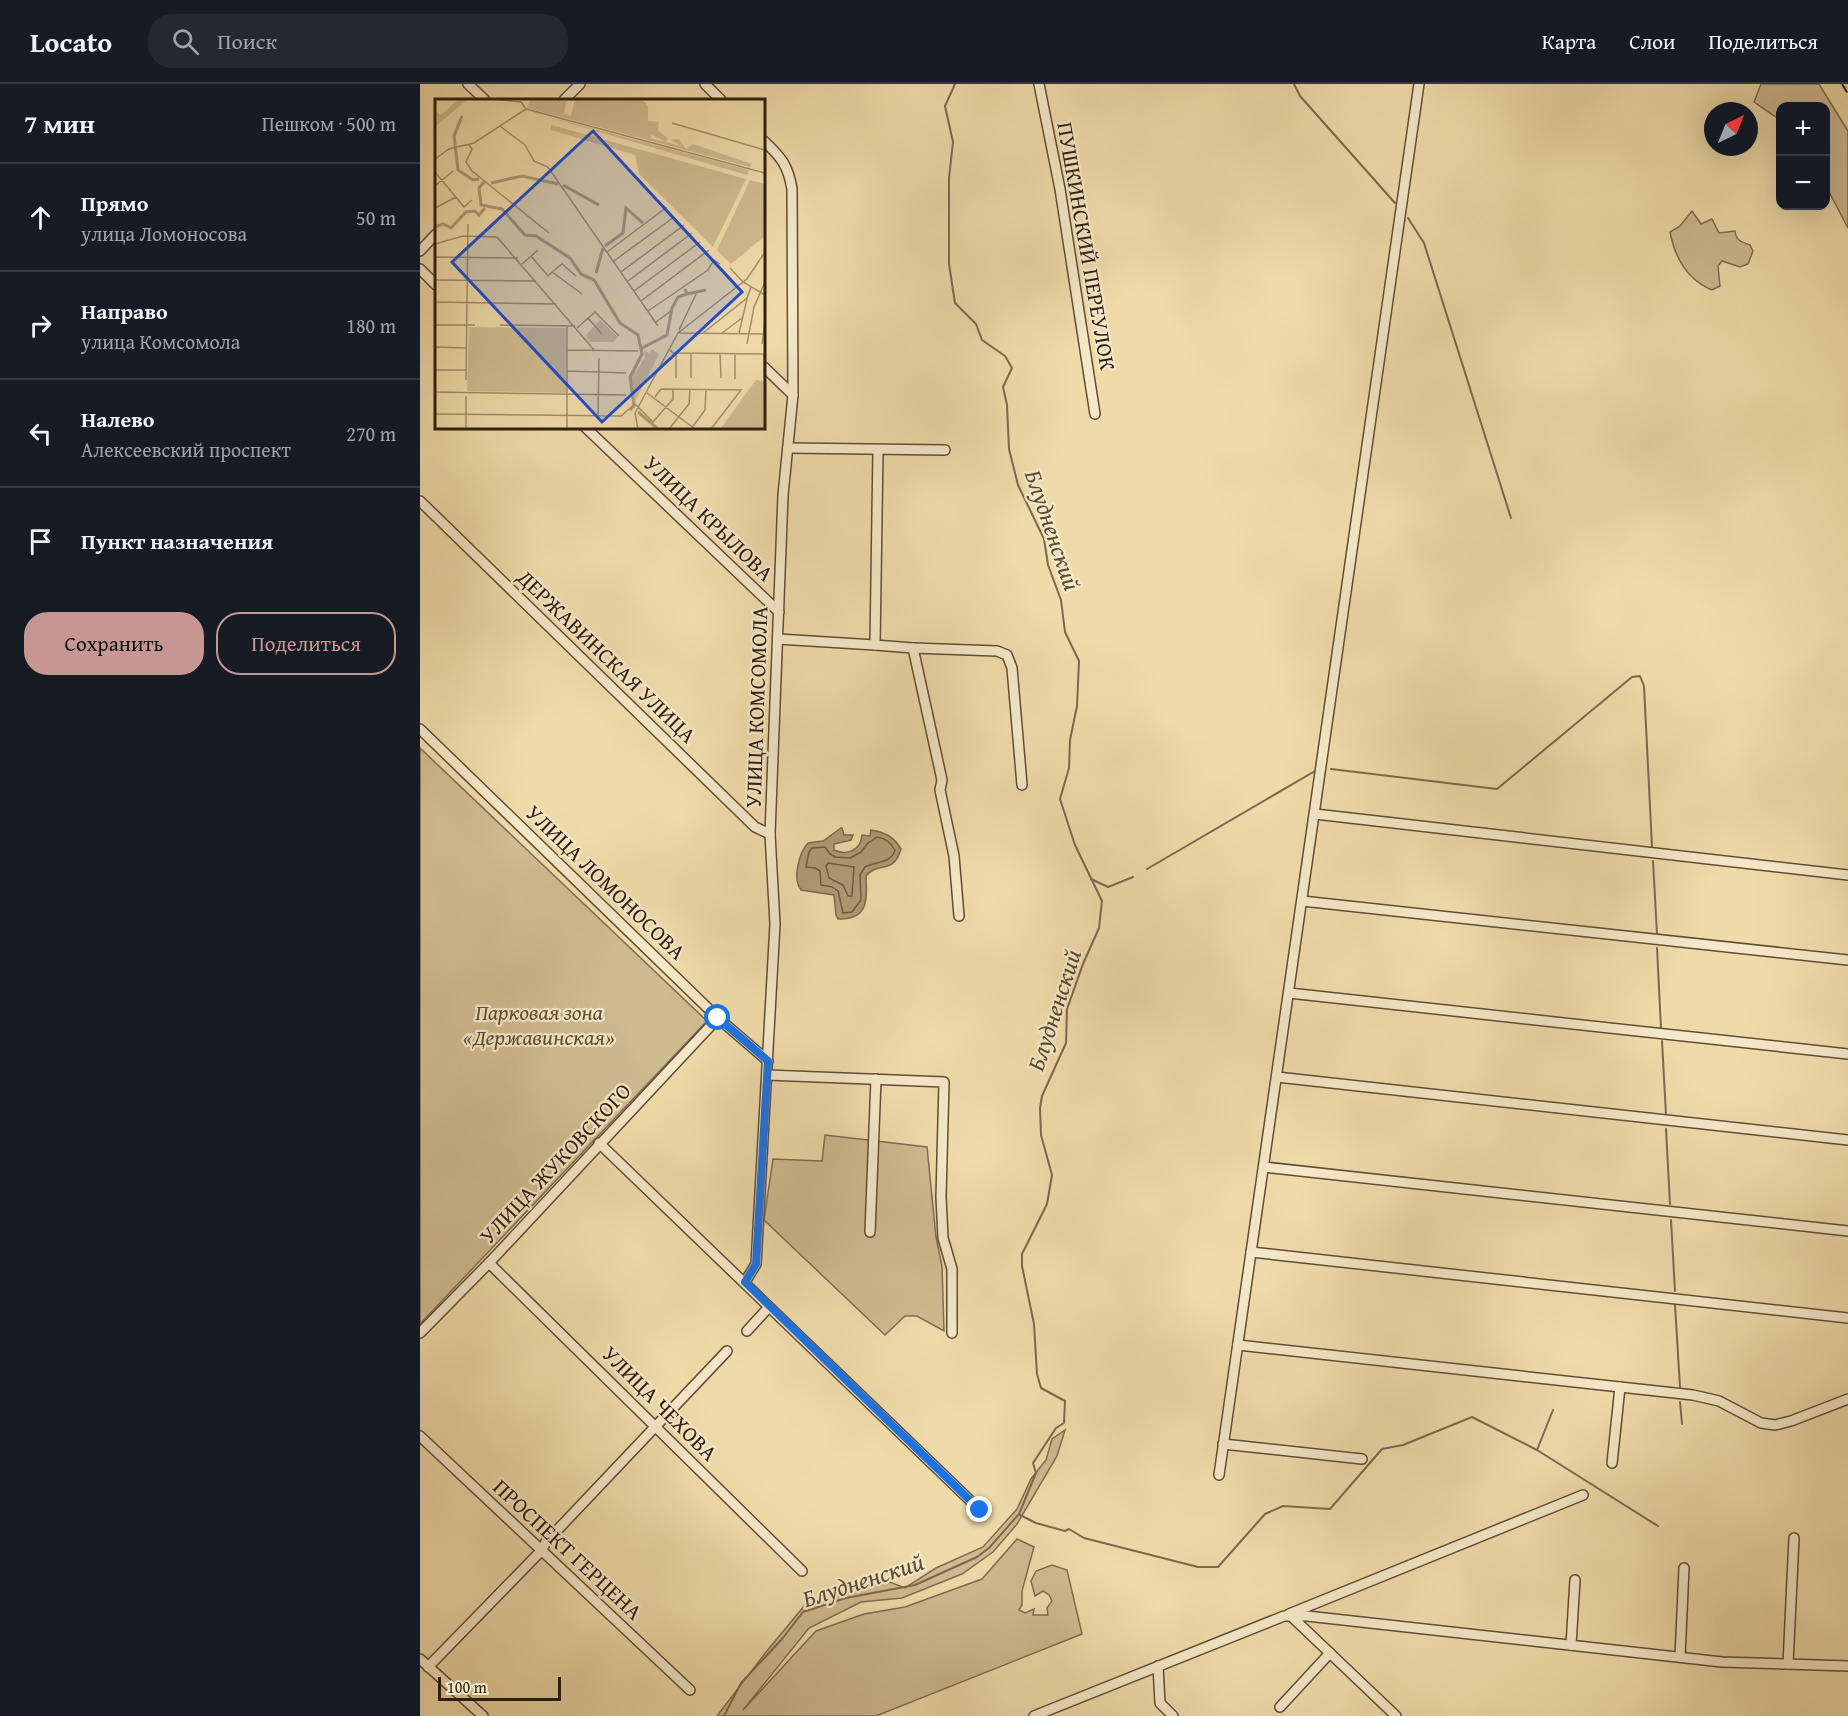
<!DOCTYPE html>
<html lang="ru">
<head>
<meta charset="utf-8">
<style>
	body { margin:0; font-family:"Gentium Book Plus",serif; background:#242831; color:#f1f3f6 }
	.controls { position:absolute; right:18px; top:18px; display:grid; overflow:hidden; border-radius:12px; box-shadow:0 6px 24px #0002 }
	.controls button { width:54px; height:54px; display:grid; place-items:center; padding:0; border:0; border-bottom:2px solid #363941; background:#171b24; color:#f1f3f6; font:30px sans-serif }
	.compass { position:absolute; left:1284px; top:18px; width:54px; height:54px; border-radius:50%; background:#171b24; box-shadow:0 6px 24px #0002; rotate:43deg }
	.scale { position:absolute; left:18px; bottom:15px; width:123px; box-sizing:border-box; padding-left:6px; border:3px solid #301e0f; border-top:0; font-size:16px; line-height:21px; white-space:nowrap; color:#301e0f; -webkit-text-stroke:4px #f5e8c8; paint-order:stroke }
	.stop { position:absolute; width:18px; height:18px; margin:-14px; border:4px solid #1a73e8; border-radius:50%; background:#fff }
	.stop.end { background:#1a73e8; border-color:#fff; box-shadow:0 2px 6px #0008 }
	.list { margin:0; padding:0; list-style:none }
	h2 { display:flex; justify-content:space-between; align-items:center; height:78px; margin:0; padding:0 24px; font-size:26px }
	h2 small { font-size:20px; font-weight:400; color:#9ea1a6 }
	.list li { display:grid; grid-template-columns:39px 1fr auto; gap:18px; align-items:center; box-sizing:border-box; height:108px; padding:0 24px; border-top:2px solid #363941 }
	.list b { display:block; font-size:22px; white-space:nowrap }
	.list p { margin:0; font-size:20px; white-space:nowrap; color:#9ea1a6 }
	.list em { font-size:20px; font-style:normal; color:#9ea1a6 }
	.actions { display:flex; gap:12px; padding:18px 24px }
	.actions a { flex:1; padding:14px 0; border:2px solid #c59692; border-radius:24px; text-align:center; font-size:21px; color:#c59692 }
	.actions .main { background:#c59692; color:#111 }
	.icon { flex:none; width:33px; height:33px; fill:none; stroke:currentColor; stroke-width:2; stroke-linecap:round; stroke-linejoin:round }
	.map { position:relative; flex:none; width:1428px; height:1632px; overflow:hidden }
	header { display:flex; align-items:center; gap:36px; box-sizing:border-box; height:84px; padding:0 30px; background:#171b24; border-bottom:2px solid #363941 }
	header strong { font-size:28px }
	nav { display:flex; gap:33px; margin-inline-start:auto; font-size:21px }
	.search { width:420px; height:54px; background:#242831; display:flex; align-items:center; gap:15px; box-sizing:border-box; padding:0 21px; border-radius:24px; color:#9ea1a6; font-size:22px }
	main { display:flex }
	aside { flex:1; background:#171b24 }
	.map>svg:first-child { display:block }
</style>
</head>
<body>
<header>
<strong>Locato</strong>
<div class="search"><svg class="icon" aria-label="search" viewBox="0 0 24 24"><circle cx="10" cy="10" r="6"/><path d="M15 15l6 6"/></svg>Поиск</div>
<nav><a>Карта</a><a>Слои</a><a>Поделиться</a></nav>
</header>
<main>
<aside>
<h2>7 мин<small>Пешком · 500 m</small></h2>
<ul class="list">
<li><svg class="icon" aria-label="ahead" viewBox="0 0 24 24"><path d="M12 20V5M6 11l6-6 6 6"/></svg><div><b>Прямо</b><p>улица Ломоносова</p></div><em>50 m</em></li>
<li><svg class="icon" aria-label="right" viewBox="0 0 24 24"><path d="M7 20v-9h11M14 6l5 5-5 5"/></svg><div><b>Направо</b><p>улица Комсомола</p></div><em>180 m</em></li>
<li><svg class="icon" aria-label="left" viewBox="0 0 24 24"><path d="M17 20v-9H6M10 6l-5 5 5 5"/></svg><div><b>Налево</b><p>Алексеевский проспект</p></div><em>270 m</em></li>
<li><svg class="icon" aria-label="arrive" viewBox="0 0 24 24"><path d="M6 21V4h12l-3 4 3 4H6"/></svg><div><b>Пункт назначения</b></div></li>
</ul>
<div class="actions"><a class="main">Сохранить</a><a>Поделиться</a></div>
</aside>
<div class="map">
<svg width="1428" height="1632" viewBox="0 0 1428 1632">
	<rect width="100%" height="100%" fill="#efdbaa"/>
	<filter id="stains"><feTurbulence type="fractalNoise" baseFrequency=".00333" numOctaves="4"/><feColorMatrix values="0 0 0 0 .2 0 0 0 0 .09 0 0 0 0 .02 0 0 0 .5 -.17"/></filter>
	<radialGradient id="worn" r=".72"><stop offset=".6" stop-color="#630" stop-opacity="0"/><stop offset="1" stop-color="#630" stop-opacity=".3"/></radialGradient>
	<g fill="#cfbb90" stroke="#806c50" stroke-width="1.5">
		<path d="M1341,0h58l29,47v97l-22,-42v-80h-46v14l-26,-18z"/>
		<path d="M1272,127l9,13 11,-5 7,14 16,-2c1,10 7,11 15,14l3,6 -5,13 -8,3 -18,-6 -4,5 2,20 -8,4c-24,-10 -37,-32 -42,-58l10,-6z"/>
		<path d="M0,664l287,273 -287,303z"/>
		<path d="M405,1051l102,12 9,90 6,29 2,65 -27,-15h-12l-20,19 -121,-115 9,-61 49,2z"/>
		<path d="M645,1346l-8,26 -40,68 -24,28 -31,22 -60,24 -41,4 -52,26 -66,82 73,-79 48,-17 41,-7 77,-28 35,-40 17,8 -12,44v14l-3,5 6,3 9,-4 -1,6h15l-1,-7 5,-7 -3,-6 -6,-4 -8,5 -4,-15 5,-10 16,-6 15,5 15,64 -206,82h-159l49,-64 39,-47 82,-24 18,7 31,-20 47,-21 34,-38 14,-30 15,-19 6,-21z"/>
	</g>
	<path fill="#ae9b75" stroke="#7c694c" stroke-width="1.5" d="M421,744h1l2,7h9l-2,5 -17,4v6c13,6 27,0 28,-15l8,1 1,-6c14,2 23,7 30,19 -8,27 -22,11 -35,27 1,23 3,44 -28,43l-2,-4 -2,-20 -33,-5c-9,-11 -2,-37 7,-47l15,-2z"/>
	<g fill="none" stroke-linecap="round" stroke-linejoin="round">
		<g stroke="#6f5c42" stroke-width="1.5">
			<path d="M457,753c8,1 14,6 18,13 -4,14 -19,11 -30,17l-5,8 1,25 -9,12 -9,1 -5,-22 -6,-4 -11,-2 -1,-14 -5,-3 -9,-1 3,-15 3,-4 13,-1 5,7 5,3 15,1 11,-6 7,-9z"/>
			<path d="M408,779l26,4 -2,29h-4l-5,-11 -14,-7 -3,-12z"/>
		</g>
		<g stroke="#7c694c" stroke-width="2">
			<path d="M874,0l6,12 95,107"/>
			<path d="M988,134l16,25 87,275"/>
			<path d="M911,685l166,20 135,-112 8,-1 4,10 8,161"/>
			<path d="M1233,777l4,73"/>
			<path d="M727,785l168,-98"/>
			<path d="M671,795l17,8 25,-10"/>
			<path d="M1237,864l4,80"/>
			<path d="M1242,957l4,74"/>
			<path d="M1246,1045l4,75"/>
			<path d="M1251,1136l4,71"/>
			<path d="M1255,1221l5,82"/>
			<path d="M1260,1318l2,22"/>
			<path d="M1117,1366l121,76"/>
			<path d="M600,1431l16,8 29,8 4,-2 15,9 114,29h20l47,-53 18,-8 47,3 52,-60 21,-4 69,-28 65,33 16,-40"/>
			<path d="M304,1632l17,-33 41,-44 21,-27 43,-14 69,-13 62,-28 12,-9 30,-34 17,-41 -3,-10 23,-35 8,-5 1,-22 -24,-13 -4,-14 -3,-50 -12,-58v-12l25,-50 5,-29 -11,-40 -1,-27 2,-12 24,-53 1,-34 16,-45 16,-36 3,-27 -27,-56 -15,-46 9,-31 1,-28 7,-34 2,-45 -14,-29 -4,-32 -13,-35 -4,-26 -26,-54 -9,-36 -2,-44 -4,-18 9,-19 -7,-12 -23,-16 -6,-16 -21,-21 -6,-39v-86l4,-36 -8,-36 10,-22"/>
		</g>
		<g stroke="#604d36" stroke-width="12">
			<g id="minor">
				<path d="M48,0l17,16"/>
				<path d="M285,0l16,16"/>
				<path d="M619,0l21,105 35,225"/>
				<path d="M144,16l16,-16"/>
				<path d="M0,167l16,-17"/>
				<path d="M0,185l16,16"/>
				<path d="M344,283l29,28"/>
				<path d="M166,344l193,184"/>
				<path d="M368,364l157,2"/>
				<path d="M458,366l-3,195 38,3 29,132 -2,10 14,66 5,60"/>
				<path d="M0,417l335,326 15,7"/>
				<path d="M358,555l97,6"/>
				<path d="M493,564l84,3 10,4 5,13 10,117"/>
				<path d="M0,645l298,289 50,43"/>
				<path d="M895,730l533,61"/>
				<path d="M882,817l546,59"/>
				<path d="M869,909l559,61"/>
				<path d="M347,991l177,7 -3,115 2,41 9,31v64"/>
				<path d="M857,993l571,63"/>
				<path d="M179,1059l381,367"/>
				<path d="M844,1083l584,64"/>
				<path d="M450,1148l6,-153"/>
				<path d="M831,1168l597,66"/>
				<path d="M69,1179l313,308"/>
				<path d="M325,1198l11,-18 19,-340 -5,-90 13,-339 10,-100 -1,-206c-4,-24 -11,-32 -28,-48"/>
				<path d="M327,1247l22,-24"/>
				<path d="M0,1249l69,-70 229,-245"/>
				<path d="M818,1261l455,50 26,6 42,22 14,2 16,-4 57,-22"/>
				<path d="M0,1352l270,254"/>
				<path d="M803,1360l139,15"/>
				<path d="M1192,1379l8,-76"/>
				<path d="M799,1391l200,-1391"/>
				<path d="M869,1530l294,-119"/>
				<path d="M871,1532l105,100"/>
				<path d="M1151,1561l4,-65"/>
				<path d="M1260,1573l4,-89"/>
				<path d="M0,1575l63,57"/>
				<path d="M1368,1580l6,-126"/>
				<path d="M738,1582l2,37 13,13"/>
				<path d="M8,1583l113,-116 5,-9 181,-191"/>
				<path d="M860,1623l50,-54"/>
				<path d="M614,1632l250,-100h23l415,46 126,4"/>
			</g>
		</g>
		<use href="#minor" stroke="#f5e8c8" stroke-width="9"/>
		<path stroke="#301e0f" stroke-width="2" stroke-dasharray="10 10" stroke-linecap="butt" d="M1422,0l6,10"/>
	</g>
	<g fill="none" stroke-linecap="round" stroke-linejoin="round">
		<path stroke="#1a73e8" stroke-width="8" d="M298,934l50,43 -12,203 -11,18 235,228"/>
	</g>
	<g text-anchor="middle" dominant-baseline="central" stroke-width="4.5" stroke-linejoin="round" paint-order="stroke">
		<g font-size="22" fill="#301e0f" stroke="#f5e8c8">
			<text transform="translate(667 162) rotate(80)">ПУШКИНСКИЙ ПЕРЕУЛОК</text>
			<text transform="translate(289 434) rotate(44)">УЛИЦА КРЫЛОВА</text>
			<text transform="translate(187 572) rotate(44)">ДЕРЖАВИНСКАЯ УЛИЦА</text>
			<text transform="translate(336 623) rotate(-88)">УЛИЦА КОМСОМОЛА</text>
			<text transform="translate(186 798) rotate(44)">УЛИЦА ЛОМОНОСОВА</text>
			<text transform="translate(135 1079) rotate(-47)">УЛИЦА ЖУКОВСКОГО</text>
			<text transform="translate(240 1319) rotate(45)">УЛИЦА ЧЕХОВА</text>
			<text transform="translate(148 1465) rotate(43)">ПРОСПЕКТ ГЕРЦЕНА</text>
		</g>
		<g font-size="22" font-style="italic" fill="#604d36" stroke="#f5e8c8">
			<text x="119" y="928">Парковая зона<tspan x="119" dy="25">«Державинская»</tspan></text>
		</g>
		<g font-size="24" font-style="italic" fill="#5c4a33" stroke="#f5e8c8">
			<text transform="translate(633 446) rotate(71)">Блудненский</text>
			<text transform="translate(634 926) rotate(-72)">Блудненский</text>
			<text transform="translate(443 1496) rotate(-18)">Блудненский</text>
		</g>
	</g>
	<g transform="translate(15 15)">
		<rect width="330" height="330" fill="#efdbaa"/>
		<path d="M23,0h10l-33,28v-17l6,5zM96,0h36l-3,14 7,3 4,-17h67l6,7v15l11,1 -1,8 10,9 -2,3 -14,-7 -2,3 31,8 -10,-6 8,-1 7,10 7,-5 59,20 -2,3 -223,-59zM113,18h1l200,53 -2,5zM102,22l209,58 -33,68 -74,-73 -4,-19 -84,-25v-5zM315,81l15,4v52l-34,28 -14,-14zM165,221l18,17 -5,5h-23l-4,-7zM34,228l97,1v65l-99,-2zM204,236l4,19 -10,23 12,-20 -1,-7 5,3 3,-4 7,5 -25,50 -4,-28 12,-22zM321,281l9,1v48h-45z" fill="#cfbb90"/>
		<path fill="none" stroke="#ae9b75" stroke-width="3" d="M27,17l-8,20 4,34 15,10 6,-1M49,83l-5,6 2,17 21,4 23,26 11,1 34,22 11,16 13,6 26,43 18,12 4,19 -12,23 4,29 -4,4M56,84l31,-7 36,8M128,86l36,20M0,128l8,-3 8,4 15,-16 9,-1 4,4 6,-7M170,147l18,-13 3,-25 17,15M161,174l7,-25M252,195l19,-4M207,249l25,-13 5,-27 6,-11 9,-3 -2,-5M203,313l20,17"/>
		<path fill="none" stroke="#a38f6c" stroke-width="1.5" d="M57,0l29,3 5,7 239,64M237,24l93,27M65,27l25,19 9,16 14,6 110,159M34,46l3,4 -6,13 6,9 77,62M0,60l14,-10 25,-6 52,-34M0,73l29,35 8,-7M0,87l18,-15M0,109l21,-11M0,145l28,-8 34,1 97,113M172,153l60,-45M96,157l17,20 4,-4 30,22M0,158l83,1M179,162l60,-44M87,165l16,-14M295,169l13,14 22,13M117,173l10,-8 14,12M186,173l63,-47M0,181l101,1M193,182l64,-48M199,192l66,-49M206,202l68,-51M0,203l121,2M213,212l60,-41 6,-10 6,4M153,219l14,16M221,223l15,-11M0,226h40M65,226l75,1M142,229l18,-16 24,24M244,231l17,-36M244,234l86,1M268,234l44,-35 4,-11M287,234l20,-15M304,234l8,-34M312,245l7,-37 11,-25M327,245l3,-21M0,248l32,1M132,251l71,1M235,251l3,3 92,1M285,255l1,24M300,255v25M329,255v25M0,271h31M132,272l59,2M241,279v-25M256,279v-24M31,281l2,-156M0,293l191,3M212,294l48,36M220,298l6,-8 80,1 -30,39M0,315l186,2 14,-12 18,18 20,-23v-10M163,318l1,-59M31,330v-33M132,330v-103M203,330l-3,-16 43,-80 69,-54 18,-27M234,330l20,-25 1,-15M256,330l14,-19 1,-21"/>
		<path fill="#1d4ed8" fill-opacity="0.15" stroke="#1d4ed8" stroke-width="3" d="M158,32l149,161 -140,130 -150,-160z"/>
		<rect width="330" height="330" fill="none" stroke="#301e0f" stroke-width="3"/>
	</g>
	<rect width="100%" height="100%" filter="url(#stains)"/>
	<rect width="100%" height="100%" fill="url(#worn)"/>
</svg>
<div class="controls">
<button>+</button>
<button>−</button>
</div>
<svg class="compass" viewBox="-18 -18 36 36"><path d="M0-13l5 13h-10z" fill="#e53935"/><path d="M0 13l5-13h-10z" fill="#9ea1a6"/></svg>
<div class="scale">100 m</div>
<div class="stop" style="left:298px;top:934px"></div>
<div class="stop end" style="left:560px;top:1426px"></div>
</div>
</main>
</body>
</html>
